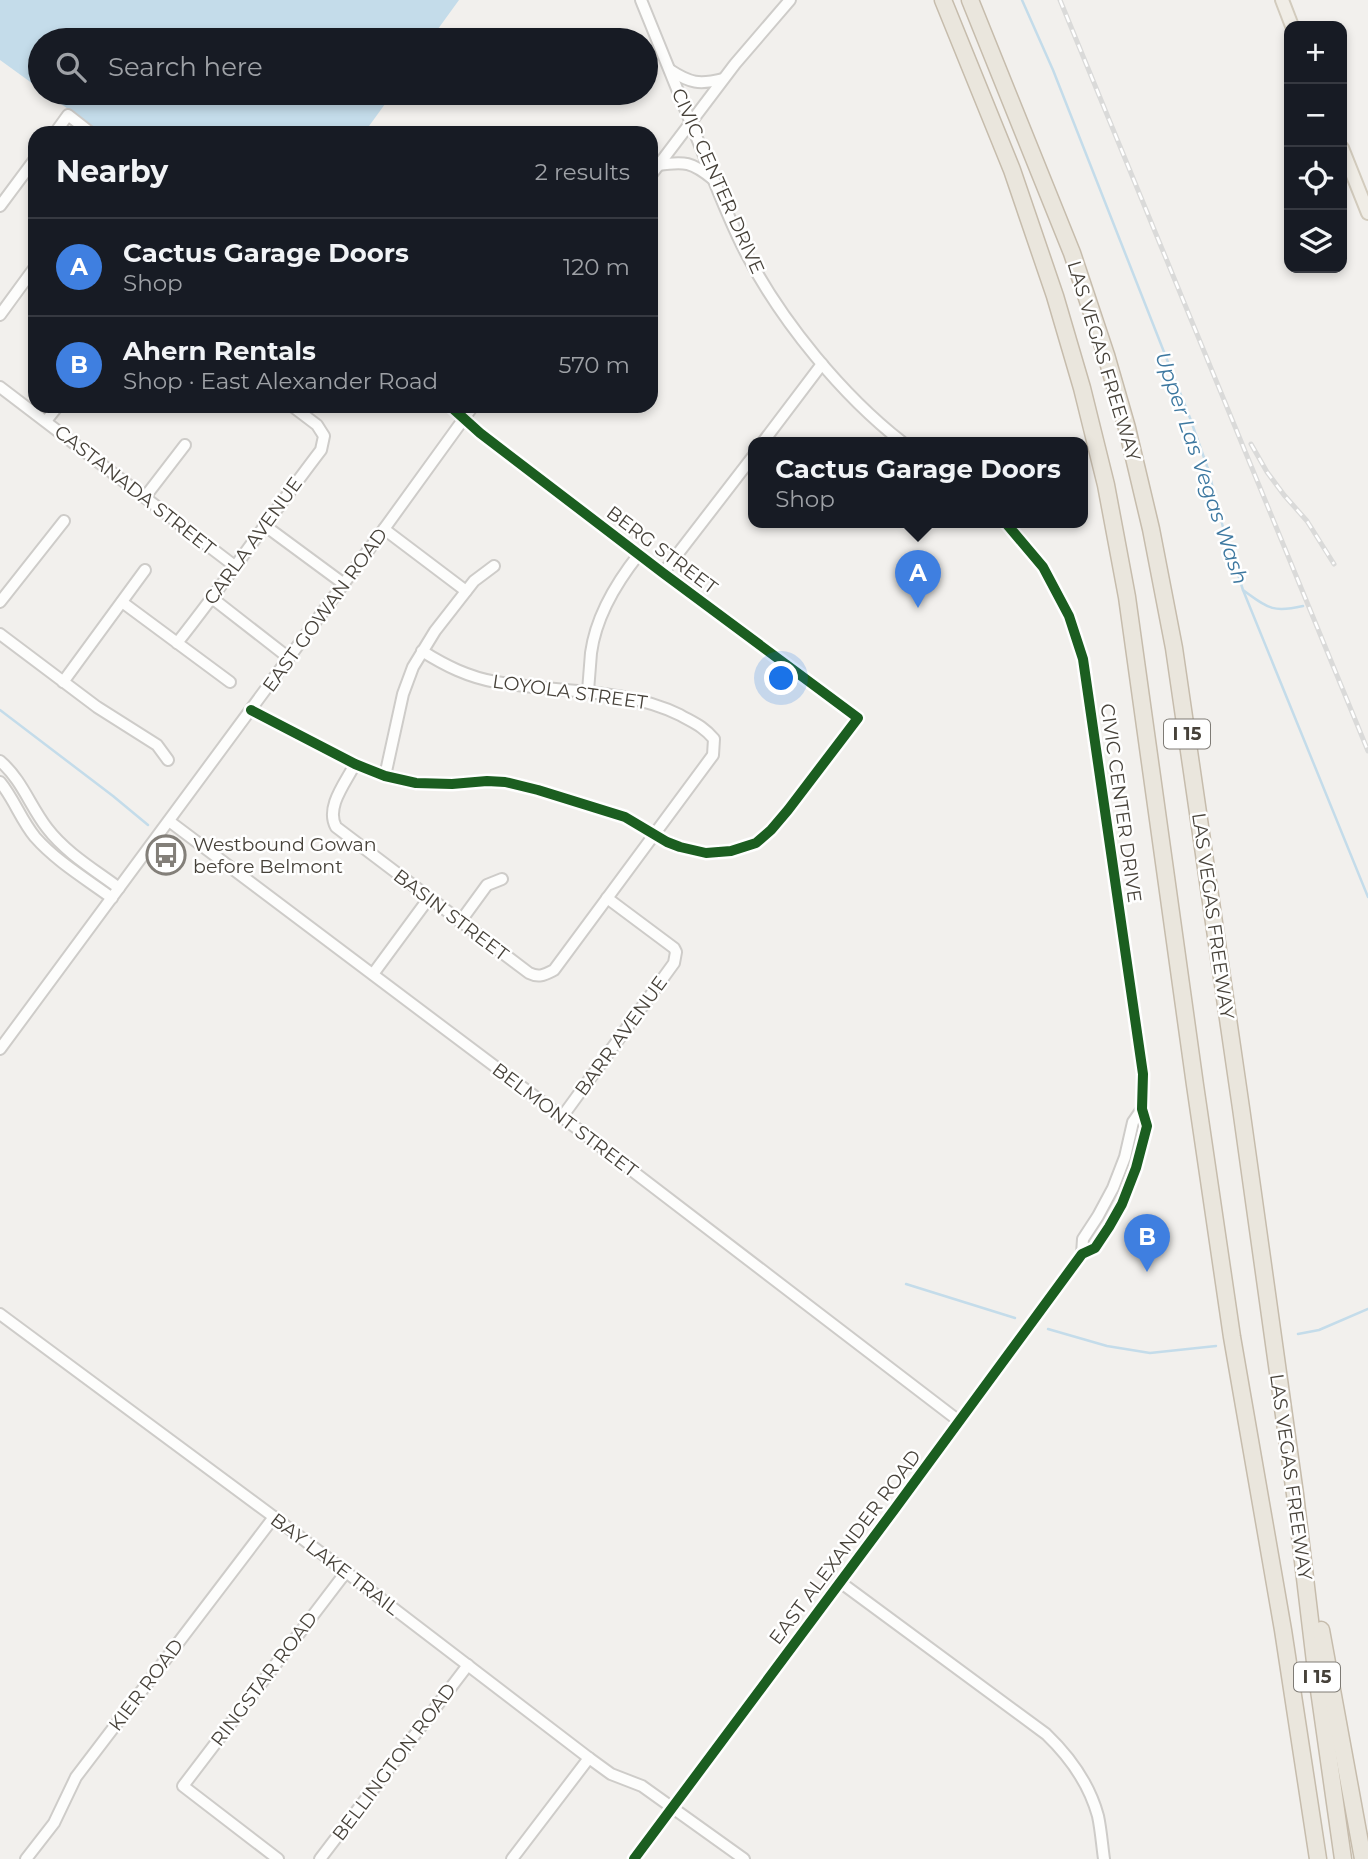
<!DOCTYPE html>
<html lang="en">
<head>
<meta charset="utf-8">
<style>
	body { margin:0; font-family:Montserrat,sans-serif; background:#242831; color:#f1f3f6 }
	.controls { position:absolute; right:21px; top:21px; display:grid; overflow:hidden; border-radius:14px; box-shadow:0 4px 10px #0003 }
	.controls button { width:63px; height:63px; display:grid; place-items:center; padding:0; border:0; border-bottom:2px solid #363941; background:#171b24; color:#f1f3f6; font:35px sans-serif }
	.you { position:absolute; left:782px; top:679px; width:24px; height:24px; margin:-18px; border:5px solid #fff; border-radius:50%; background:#1a73e8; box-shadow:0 0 0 10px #1a73e833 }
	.badge { display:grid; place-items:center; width:46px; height:46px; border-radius:50%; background:#d93025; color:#fff; font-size:23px; font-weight:700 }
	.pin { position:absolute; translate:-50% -58px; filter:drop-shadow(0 2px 4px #0008) }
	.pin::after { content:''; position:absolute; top:37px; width:24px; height:21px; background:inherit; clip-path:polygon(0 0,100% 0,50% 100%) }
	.popup { position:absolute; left:748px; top:437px; width:340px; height:91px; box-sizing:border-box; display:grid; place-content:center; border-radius:14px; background:#171b24; filter:drop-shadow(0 2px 5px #0005); font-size:23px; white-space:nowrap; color:#9ea1a6 }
	.popup b { font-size:26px; color:#f1f3f6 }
	.popup::after { content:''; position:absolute; left:50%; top:100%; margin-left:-14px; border:14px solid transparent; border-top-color:#171b24 }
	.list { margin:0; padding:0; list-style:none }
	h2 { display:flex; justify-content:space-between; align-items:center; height:91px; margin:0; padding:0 28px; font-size:30px }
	h2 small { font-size:23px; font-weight:400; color:#9ea1a6 }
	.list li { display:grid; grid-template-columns:46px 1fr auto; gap:21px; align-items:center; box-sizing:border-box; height:98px; padding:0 28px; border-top:2px solid #363941 }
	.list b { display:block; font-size:26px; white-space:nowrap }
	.list p { margin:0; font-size:23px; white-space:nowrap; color:#9ea1a6 }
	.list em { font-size:23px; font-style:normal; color:#9ea1a6 }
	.icon { flex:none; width:38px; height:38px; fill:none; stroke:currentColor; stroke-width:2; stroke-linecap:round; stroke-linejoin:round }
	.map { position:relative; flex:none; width:1368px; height:1859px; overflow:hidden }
	.search { position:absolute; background:#171b24; box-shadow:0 4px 10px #0003; left:28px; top:28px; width:630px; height:77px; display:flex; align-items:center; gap:18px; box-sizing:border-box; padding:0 24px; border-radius:38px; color:#9ea1a6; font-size:26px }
	.panel { position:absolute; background:#171b24; box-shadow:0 4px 10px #0003; left:28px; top:126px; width:630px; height:287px; border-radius:21px }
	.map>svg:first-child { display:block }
</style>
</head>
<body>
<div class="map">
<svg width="1368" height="1859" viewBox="0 0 1368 1859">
	<rect width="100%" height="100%" fill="#f2f0ed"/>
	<g fill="#c4dcea">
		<path d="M0,0h459l-29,40h-390v49l-40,-29z"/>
		<path d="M46,93h347l-29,40h-263z"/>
	</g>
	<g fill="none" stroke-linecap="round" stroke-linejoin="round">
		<g stroke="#c4dcea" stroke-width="2.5">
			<path d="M1022,0l31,70 137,348 18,51 17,66 18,55 125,307"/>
			<path d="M1243,590c25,18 29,23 60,16"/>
			<path d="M0,710l113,86 35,29"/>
			<path d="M906,1284l109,34"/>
			<path d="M1048,1329l59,17 43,7 66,-7"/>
			<path d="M1298,1334l21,-4 49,-21"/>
		</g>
		<g stroke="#ceccc9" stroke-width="14">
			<g id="minor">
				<path d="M641,0c19,48 39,95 58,143 15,37 29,76 48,112 36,68 95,140 155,187"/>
				<path d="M670,70c20,13 29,15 53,9"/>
				<path d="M55,133l13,-18 23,18"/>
				<path d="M658,165c27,-4 34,-3 55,14"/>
				<path d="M651,175l84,-111 55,-64"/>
				<path d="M0,206l35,-47"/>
				<path d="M0,315l35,-48"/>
				<path d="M0,387l236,180"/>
				<path d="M46,421l12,-15"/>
				<path d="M763,442l59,-78"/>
				<path d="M145,497l40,-52"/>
				<path d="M264,525l80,59"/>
				<path d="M384,529l82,62"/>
				<path d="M663,573l91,-118"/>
				<path d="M212,598l77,60"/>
				<path d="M0,602l64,-81"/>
				<path d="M122,602l108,80"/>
				<path d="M0,634l97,73 60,38 11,15"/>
				<path d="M177,643c50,-63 95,-129 144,-193l3,-14 -7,-11 -25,-19"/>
				<path d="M63,682l82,-112"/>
				<path d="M588,691c1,-12 2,-25 3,-38 5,-37 25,-70 48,-99"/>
				<path d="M251,710l104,54 30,12 31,7 36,1 35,-3 18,1 33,8 87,27 42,25 13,5 26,6 25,-2 25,-8 15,-13 17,-20 70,-92 -195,-145 -183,-140 -30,-27"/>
				<path d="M0,761c22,19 30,45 47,67 19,25 48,42 72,60"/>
				<path d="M355,764c-9,18 -30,43 -19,63l193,146c10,5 15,2 25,-3l159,-215 1,-16c-11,-13 -20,-16 -34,-24 -58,-28 -122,-22 -184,-33 -28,-5 -50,-16 -74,-31"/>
				<path d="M385,776l18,-82 10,-27 22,-36 39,-50 20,-15"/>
				<path d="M0,782c14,17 21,38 35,55 21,24 51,42 77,61"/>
				<path d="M169,821l393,296 397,304"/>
				<path d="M460,922l27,-37 15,-6"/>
				<path d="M373,974l56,-76"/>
				<path d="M0,1049l384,-520 89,-123"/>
				<path d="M562,1117l112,-154 2,-11 -2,-4 -67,-50"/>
				<path d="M1082,1254l1,-15 15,-23 15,-28 12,-31 8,-35 9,-13"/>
				<path d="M0,1314l274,203 315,241 22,16 31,12 102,73"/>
				<path d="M840,1582l206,152c24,23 43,49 52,82 3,14 4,29 6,43"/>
				<path d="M26,1859l28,-36 22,-46 198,-260"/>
				<path d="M278,1859l-95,-73 163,-214"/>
				<path d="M320,1859l148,-194"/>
				<path d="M512,1859l77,-101"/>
				<path d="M634,1859l260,-349 188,-256 13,-6 14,-21 13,-23 14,-36 11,-42 -5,-17 1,-35 -60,-415 -14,-43 -26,-49 -38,-45"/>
			</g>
		</g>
		<g stroke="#d2cbbd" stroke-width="16">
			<g id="major">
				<path d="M1282,0l10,26"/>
				<path d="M1342,148l26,65"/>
			</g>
		</g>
		<g stroke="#c6bcac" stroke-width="19">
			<g id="highway">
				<path d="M943,0l69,170 43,126 27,92 24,97 21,112 68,488 37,252 51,293 35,229"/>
				<path d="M970,0l102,253 34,102 21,73 24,101 23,119 67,460 54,386 20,168 28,197"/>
				<path d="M1321,1630l42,229"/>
			</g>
		</g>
		<use href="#minor" stroke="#fdfdfc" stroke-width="10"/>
		<use href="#major" stroke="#f0ede6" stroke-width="12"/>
		<use href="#highway" stroke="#eae6dd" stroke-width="16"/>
		<g stroke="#dadad9" stroke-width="5">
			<g id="rail">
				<path d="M1060,0l308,751"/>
				<path d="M1251,444l16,28 17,23 23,26 27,43"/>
			</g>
		</g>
		<use href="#rail" stroke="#fff" stroke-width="2.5" stroke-dasharray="8" stroke-linecap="butt"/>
		<g stroke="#fff" stroke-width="15">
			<g id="cycleway">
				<path d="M251,710l104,54 30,12 31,7 36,1 35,-3 18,1 33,8 87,27 42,25 13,5 26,6 25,-2 25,-8 15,-13 17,-20 70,-92 -195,-145 -183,-140 -30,-27"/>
				<path d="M634,1859l260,-349 188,-256 13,-6 14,-21 13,-23 14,-36 11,-42 -5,-17 1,-35 -60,-415 -14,-43 -26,-49 -38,-45"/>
			</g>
		</g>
		<use href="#cycleway" stroke="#1b5e20" stroke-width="10"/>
	</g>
	<defs>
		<g id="bus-ring" transform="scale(2.0125)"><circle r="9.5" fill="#fff" stroke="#837f79" stroke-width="1.5"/><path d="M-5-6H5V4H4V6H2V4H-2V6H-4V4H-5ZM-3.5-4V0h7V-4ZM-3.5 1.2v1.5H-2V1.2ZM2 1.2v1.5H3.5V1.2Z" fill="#837f79"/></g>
	</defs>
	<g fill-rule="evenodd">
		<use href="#bus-ring" x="166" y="855"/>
	</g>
	<g text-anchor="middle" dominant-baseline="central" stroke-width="5" stroke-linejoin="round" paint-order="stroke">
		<g fill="#fff" stroke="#7e7b75" stroke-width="2">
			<rect x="1164" y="719.5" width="46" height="29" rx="5"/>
			<rect x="1294" y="1662.5" width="46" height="29" rx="5"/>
		</g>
		<g font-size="18" font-weight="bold" fill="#47423a">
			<text x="1187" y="734">I 15</text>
			<text x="1317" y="1677">I 15</text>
		</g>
		<g font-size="19" fill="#47423a" stroke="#fff">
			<text transform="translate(718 181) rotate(66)">CIVIC CENTER DRIVE</text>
			<text transform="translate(1104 361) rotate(73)">LAS VEGAS FREEWAY</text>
			<text transform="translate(135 490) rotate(38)">CASTANADA STREET</text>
			<text transform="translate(253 541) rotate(-54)">CARLA AVENUE</text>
			<text transform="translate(662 550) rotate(37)">BERG STREET</text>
			<text transform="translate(325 610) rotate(-54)">EAST GOWAN ROAD</text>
			<text transform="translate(570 692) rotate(8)">LOYOLA STREET</text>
			<text transform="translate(1121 803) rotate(82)">CIVIC CENTER DRIVE</text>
			<text transform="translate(451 915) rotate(37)">BASIN STREET</text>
			<text transform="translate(1213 916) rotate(82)">LAS VEGAS FREEWAY</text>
			<text transform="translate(621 1036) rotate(-54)">BARR AVENUE</text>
			<text transform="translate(565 1120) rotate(37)">BELMONT STREET</text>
			<text transform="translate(1291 1477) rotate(82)">LAS VEGAS FREEWAY</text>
			<text transform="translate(845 1547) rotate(-53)">EAST ALEXANDER ROAD</text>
			<text transform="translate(335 1564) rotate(37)">BAY LAKE TRAIL</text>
			<text transform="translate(264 1679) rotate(-53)">RINGSTAR ROAD</text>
			<text transform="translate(146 1685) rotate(-53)">KIER ROAD</text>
			<text transform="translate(394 1762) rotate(-53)">BELLINGTON ROAD</text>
		</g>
		<g font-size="19" fill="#47423a" stroke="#fff" text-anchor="start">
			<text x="193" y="844">Westbound Gowan<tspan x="193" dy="22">before Belmont</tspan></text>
		</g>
		<g font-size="21" font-style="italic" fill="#3d78a0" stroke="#fff">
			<text transform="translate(1202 468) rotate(71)">Upper Las Vegas Wash</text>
		</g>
	</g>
</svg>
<div class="controls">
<button>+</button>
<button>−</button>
<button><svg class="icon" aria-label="locate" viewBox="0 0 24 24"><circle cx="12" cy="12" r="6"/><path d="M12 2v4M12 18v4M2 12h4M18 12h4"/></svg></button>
<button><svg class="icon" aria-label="layers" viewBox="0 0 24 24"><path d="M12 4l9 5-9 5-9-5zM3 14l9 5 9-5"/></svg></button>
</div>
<div class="you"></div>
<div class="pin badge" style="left:918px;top:608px;background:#3f7fe0">A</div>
<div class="popup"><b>Cactus Garage Doors</b>Shop</div>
<div class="pin badge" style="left:1147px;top:1272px;background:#3f7fe0">B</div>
<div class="search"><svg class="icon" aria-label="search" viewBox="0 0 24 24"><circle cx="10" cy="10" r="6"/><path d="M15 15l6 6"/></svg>Search here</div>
<section class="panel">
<h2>Nearby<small>2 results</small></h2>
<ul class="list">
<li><span class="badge" style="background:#3f7fe0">A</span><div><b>Cactus Garage Doors</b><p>Shop</p></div><em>120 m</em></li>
<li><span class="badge" style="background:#3f7fe0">B</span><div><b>Ahern Rentals</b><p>Shop · East Alexander Road</p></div><em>570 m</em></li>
</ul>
</section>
</div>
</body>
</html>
